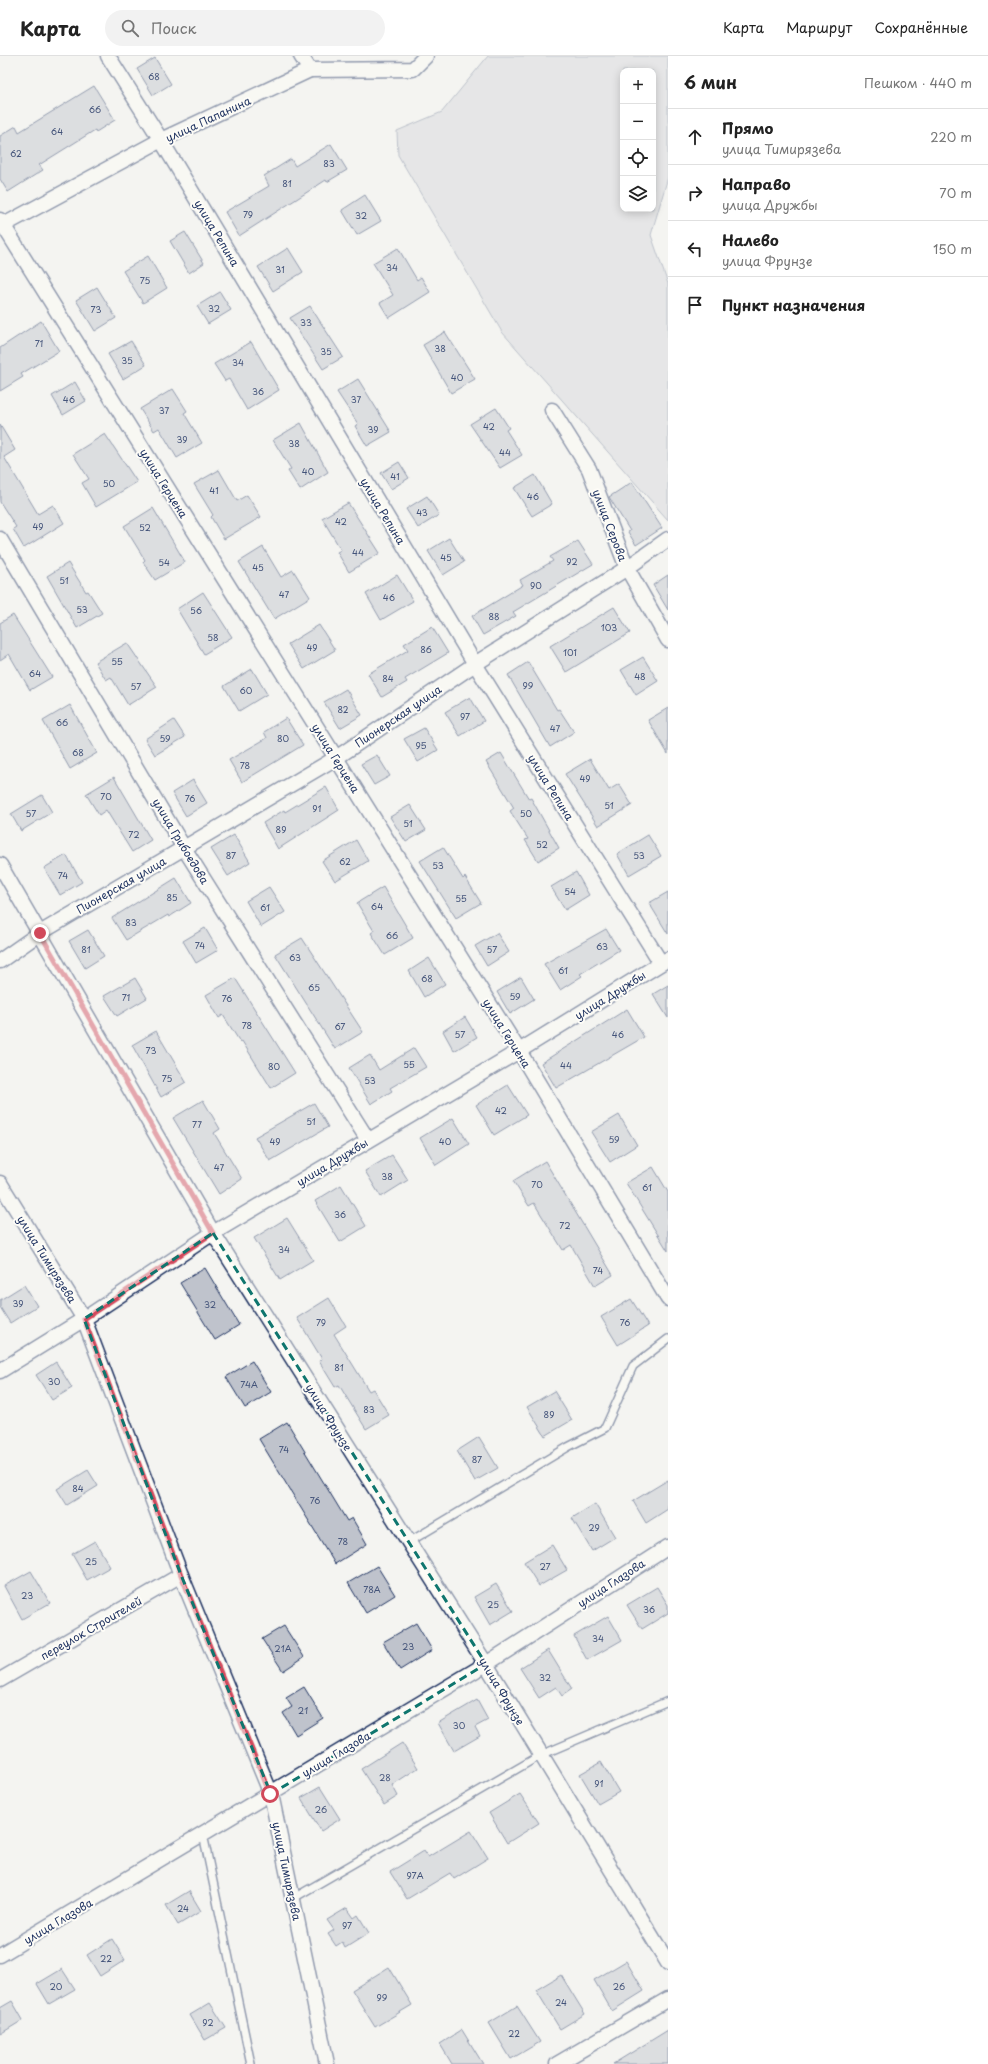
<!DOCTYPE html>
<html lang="ru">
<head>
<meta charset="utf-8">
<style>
	body { margin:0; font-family:"Playpen Sans",sans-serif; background:#f2f2f2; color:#222 }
	.controls { position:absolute; right:12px; top:12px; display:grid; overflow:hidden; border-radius:8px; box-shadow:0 2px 10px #0003 }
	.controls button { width:36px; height:36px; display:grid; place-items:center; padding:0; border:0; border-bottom:1px solid #e0e0e0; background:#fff; color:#222; font:20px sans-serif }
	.stop { position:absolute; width:12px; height:12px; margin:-9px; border:3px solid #d1495b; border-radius:50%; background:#fff }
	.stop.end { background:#d1495b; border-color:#fff; box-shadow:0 1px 4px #0008 }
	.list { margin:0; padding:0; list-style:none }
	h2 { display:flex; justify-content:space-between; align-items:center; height:52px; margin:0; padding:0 16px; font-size:17px }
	h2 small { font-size:13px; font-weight:400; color:#767676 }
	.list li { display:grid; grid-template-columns:26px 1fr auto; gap:12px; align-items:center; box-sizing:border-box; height:56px; padding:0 16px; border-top:1px solid #e0e0e0 }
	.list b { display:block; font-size:15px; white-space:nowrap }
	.list p { margin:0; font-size:13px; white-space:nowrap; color:#767676 }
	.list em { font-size:13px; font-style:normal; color:#767676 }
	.icon { flex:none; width:22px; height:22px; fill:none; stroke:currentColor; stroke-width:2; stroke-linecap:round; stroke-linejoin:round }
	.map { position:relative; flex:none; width:668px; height:2008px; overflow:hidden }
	header { display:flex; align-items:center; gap:24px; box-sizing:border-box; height:56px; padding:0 20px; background:#fff; border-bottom:1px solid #e0e0e0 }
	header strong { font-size:19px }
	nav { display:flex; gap:22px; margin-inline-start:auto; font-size:14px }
	.search { width:280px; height:36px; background:#f2f2f2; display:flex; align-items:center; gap:10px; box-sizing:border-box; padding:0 14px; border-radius:22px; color:#767676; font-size:15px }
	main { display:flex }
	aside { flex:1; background:#fff }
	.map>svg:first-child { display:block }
</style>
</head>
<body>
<header>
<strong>Карта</strong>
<div class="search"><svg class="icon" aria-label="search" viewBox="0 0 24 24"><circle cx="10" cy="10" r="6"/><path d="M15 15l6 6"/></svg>Поиск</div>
<nav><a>Карта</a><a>Маршрут</a><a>Сохранённые</a></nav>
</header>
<main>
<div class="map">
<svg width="668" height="2008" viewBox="0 0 668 2008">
	<rect width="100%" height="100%" fill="#f4f4f1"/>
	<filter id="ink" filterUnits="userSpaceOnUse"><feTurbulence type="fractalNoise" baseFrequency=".025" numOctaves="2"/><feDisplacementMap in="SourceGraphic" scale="8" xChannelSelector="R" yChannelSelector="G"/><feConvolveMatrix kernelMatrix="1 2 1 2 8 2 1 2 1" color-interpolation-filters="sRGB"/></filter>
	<g filter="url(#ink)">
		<path fill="#d4d6db" stroke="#78829c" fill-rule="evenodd" d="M488,0h180v121l-17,58 17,49v236l-166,-188 -104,-177 -1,-24 45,-19zM623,15h30v138h-30z"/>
		<g fill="#bfc3cc" stroke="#1b2f5e">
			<path d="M155,2l16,26 -18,11 -16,-26z"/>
			<path d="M94,30l21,34 -19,12 -1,-2 -56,35 4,5 -35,22 -8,-13v-43l16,-10 3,6z"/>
			<path d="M331,88l16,26 -20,12 -1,-2 -87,56 -14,-24 44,-26 -5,-10 27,-17 4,7z"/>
			<path d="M365,139l16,26 -24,14 -15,-25z"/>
			<path d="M185,176l19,31 -15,10 -19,-32z"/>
			<path d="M288,192l15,24 -30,19 -15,-24z"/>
			<path d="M398,192l19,32 4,-3 9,15 -41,26 -9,-15 13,-8 -20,-32z"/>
			<path d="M148,200l19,32 -24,15 -20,-32z"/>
			<path d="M97,231l19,31 -21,13 -19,-31z"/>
			<path d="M220,236l11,18 -23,14 -11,-18z"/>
			<path d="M310,250l33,51 -20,12 -33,-51z"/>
			<path d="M41,265l18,30 -38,23 2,3 -23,14v-43z"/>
			<path d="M445,276l30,47 -24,14 -28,-48z"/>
			<path d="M131,285l15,24 -23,14 -15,-25z"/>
			<path d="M251,286l28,48 -32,20 -18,-31 -4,2 -11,-17z"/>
			<path d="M358,323l33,53 -24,14 -12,-20 3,-2 -21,-32z"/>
			<path d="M75,326l11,19 -23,14 -11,-19z"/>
			<path d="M173,333l14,22 -3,2 18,30 -25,15 -18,-30 -5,3 -14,-22z"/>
			<path d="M496,352l13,20 -3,2 16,25 -22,13 -30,-44z"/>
			<path d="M301,367l27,49 -28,18 -12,-19 3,-2 -18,-29z"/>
			<path d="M0,369l15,25 -11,7 34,57 15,-9 11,18 -40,25 -11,-19 3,-2 -16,-25z"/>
			<path d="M105,378l32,48 -41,25 -14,-24 7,-4 -16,-25z"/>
			<path d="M399,406l10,16 -18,11 -10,-16z"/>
			<path d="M219,414l18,31 10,-6 14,22 -37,22 -13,-22 2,-2 -19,-31z"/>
			<path d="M535,419l17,29 -20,12 -18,-28z"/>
			<path d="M632,426l30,46 -26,17 -8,-13 2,-1 -21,-34z"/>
			<path d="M427,440l12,19 -21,13 -12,-19z"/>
			<path d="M348,447l32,50 -31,19 -12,-20 4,-2 -19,-32z"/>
			<path d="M153,452l32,54 -30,18 -12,-18 2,-2 -21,-34z"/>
			<path d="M449,482l15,24 -21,13 -15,-24z"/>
			<path d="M578,485l15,23 -80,48 3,4 -33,19 -11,-19 51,-31 -3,-5 33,-19 -3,-4z"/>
			<path d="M263,491l18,30 12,-7 17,27 -36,22 -35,-57z"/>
			<path d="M68,507l18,29 2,-1 14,22 -25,15 -30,-52z"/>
			<path d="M397,519l16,26 -32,19 -15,-26z"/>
			<path d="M668,519v35l-15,-25z"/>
			<path d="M203,536l29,45 -28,17 -27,-45z"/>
			<path d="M614,551l16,26 -64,39 -16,-26z"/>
			<path d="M13,559l39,62 -22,13 -21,-36 -9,6v-37z"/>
			<path d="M319,569l16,25 -31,19 -16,-25z"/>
			<path d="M432,571l16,26 -43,26 2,3 -25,15 -14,-23 40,-24 -4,-6z"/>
			<path d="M127,587l30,44 -29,18 -17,-28 -5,3 -11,-18z"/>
			<path d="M643,601l15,24 -22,14 -15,-25z"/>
			<path d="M528,606l29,48 2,-1 15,23 -24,15 -42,-72z"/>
			<path d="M252,613l15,25 -28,17 -15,-25z"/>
			<path d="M346,633l16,26 -22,13 -16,-26z"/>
			<path d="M470,641l14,24 -24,15 -15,-24z"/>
			<path d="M70,649l27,48 -27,16 -27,-48z"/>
			<path d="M668,652v46l-20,-34z"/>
			<path d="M286,662l17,27 -61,37 -13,-22 38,-22 -3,-6z"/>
			<path d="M174,664l11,17 -30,18 -10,-16z"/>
			<path d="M424,672l14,22 -20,12 -14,-23z"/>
			<path d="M501,697l28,46 2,-1 28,50 -21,13 -13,-21 3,-1 -18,-28 4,-3 -28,-46z"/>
			<path d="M377,699l13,21 -16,9 -13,-21z"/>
			<path d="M590,703l19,31 10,-6 13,21 -34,21 -33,-52z"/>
			<path d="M114,721l37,63 -19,12 -26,-42 -7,5 -13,-21z"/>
			<path d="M193,724l14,23 -21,13 -14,-23z"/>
			<path d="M326,731l13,23 -61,39 -15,-26 21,-13 1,2z"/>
			<path d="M42,739l10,17 -31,19 -10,-17z"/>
			<path d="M410,749l16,25 -20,12 -16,-25z"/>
			<path d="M234,779l16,27 -22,14 -17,-27z"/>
			<path d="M648,779l13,21 -32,19 -12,-21z"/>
			<path d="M356,784l12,21 -33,20 -13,-20z"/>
			<path d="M443,791l20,32 2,-2 16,26 -25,15 -36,-57z"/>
			<path d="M66,799l16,27 -22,13 -16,-27z"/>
			<path d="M576,816l13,23 -24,15 -14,-23z"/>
			<path d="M176,822l15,25 -22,14 -1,-2 -42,25 -14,-22z"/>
			<path d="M269,831l16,25 -24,15 -15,-26z"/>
			<path d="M383,831l30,51 -28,17 -14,-22 3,-2 -17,-28z"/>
			<path d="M668,836v42l-19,-31z"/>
			<path d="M205,872l13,22 -22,13 -13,-22z"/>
			<path d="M606,873l13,21 -39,24 2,2 -22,14 -16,-26z"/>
			<path d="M88,874l16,26 -19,12 -16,-27z"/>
			<path d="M497,877l12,19 -22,14 -12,-20z"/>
			<path d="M302,882l61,94 -28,17 -60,-95z"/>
			<path d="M429,902l16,26 -21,13 -15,-26z"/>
			<path d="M521,921l13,22 -24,15 -13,-22z"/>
			<path d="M135,922l12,20 -30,18 -13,-20z"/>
			<path d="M235,922l60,95 -24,15 -29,-47 -2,1 -17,-27 -4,3 -13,-23z"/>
			<path d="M668,929v33l-15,-24z"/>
			<path d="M627,953l17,28 -88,51 -15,-25z"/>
			<path d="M465,961l12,20 -23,14 -11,-20z"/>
			<path d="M156,975l30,51 -25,15 -29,-52z"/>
			<path d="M414,992l12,19 -36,21 2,3 -21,13 -22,-36 21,-13 9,15z"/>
			<path d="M508,1029l19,30 -33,20 -18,-30z"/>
			<path d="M203,1044l17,29 -6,4 28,46 -23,15 -46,-76z"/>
			<path d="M314,1047l14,24 -58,34 -15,-24z"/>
			<path d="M619,1059l18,30 -27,17 -19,-30z"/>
			<path d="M453,1062l16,26 -33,21 -16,-27z"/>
			<path d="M392,1099l16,25 -27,17 -16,-26z"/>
			<path d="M545,1105l68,114 -18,11 -24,-41 -8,5 -29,-47 -5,3 -16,-25z"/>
			<path d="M653,1111l15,25v59l-42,-68z"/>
			<path d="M341,1129l25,41 -26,16 -25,-41z"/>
			<path d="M287,1162l26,42 -33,20 -26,-42z"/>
			<path d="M205,1212l34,57 -24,15 -35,-57z"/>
			<path d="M24,1229l13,21 -27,17 -10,-16v-7z"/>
			<path d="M329,1242l17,28 -12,8 35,57 4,-2 16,26 -23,14 -27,-44 -4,2 -16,-26 3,-2 -25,-41z"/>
			<path d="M631,1243l17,27 -30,19 -17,-28z"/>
			<path d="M252,1305l19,31 -26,16 -19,-31z"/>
			<path d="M56,1306l16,26 -20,12 -16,-25z"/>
			<path d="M554,1335l18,29 -27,16 -18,-29z"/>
			<path d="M287,1366l60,99 5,-3 15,26 -32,20 -76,-125z"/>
			<path d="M479,1381l19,31 -23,13 -18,-30z"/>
			<path d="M88,1414l10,16 -31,19 -10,-16z"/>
			<path d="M668,1424v29l-22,14 -13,-22z"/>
			<path d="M595,1448l20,33 -23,14 -20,-33z"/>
			<path d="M95,1485l15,26 -23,13 -15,-26z"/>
			<path d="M552,1489l15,25 -28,16 -15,-24z"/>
			<path d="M377,1510l18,29 -29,18 -18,-30z"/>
			<path d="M31,1515l19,32 -28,16 -18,-33z"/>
			<path d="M496,1528l17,27 -23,14 -16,-28z"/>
			<path d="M657,1531l11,18v8l-26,16 -15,-24z"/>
			<path d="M608,1560l14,24 -35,20 -13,-24z"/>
			<path d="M416,1567l16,27 -32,20 -17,-28z"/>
			<path d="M284,1570l20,31 -21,14 -21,-32z"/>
			<path d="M548,1594l24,39 -10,7 -6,-9 -17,11 -19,-30z"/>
			<path d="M304,1631l19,31 -27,17 -13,-22 9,-6 -6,-9z"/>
			<path d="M477,1644l11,20 -13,7 5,9 -26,15 -16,-28z"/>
			<path d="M402,1687l16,25 -26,17 6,11 -14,9 -23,-36z"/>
			<path d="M601,1706l18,30 -21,12 -18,-30z"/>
			<path d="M320,1731l20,32 -19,12 -20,-33z"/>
			<path d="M520,1738l19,29 -32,20 -18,-30z"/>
			<path d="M471,1775l17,27 -34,21 -4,-6 -43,26 -17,-27 34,-21 4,6z"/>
			<path d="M189,1835l12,20 -23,14 -12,-20z"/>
			<path d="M347,1852l7,10 4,-3 11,18 -24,15 -3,-6 -6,4 -8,-12 6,-4 -7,-10z"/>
			<path d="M112,1883l13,21 -25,16 -13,-21z"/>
			<path d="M626,1905l18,30 -32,20 -18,-31z"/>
			<path d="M389,1911l23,38 -37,22 -23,-37z"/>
			<path d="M62,1913l13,20 -26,15 -12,-20z"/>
			<path d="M561,1919l24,39 -25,15 -24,-39z"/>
			<path d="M12,1945l11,19 -23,14v-26z"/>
			<path d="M210,1947l16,25 -21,12 -15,-25z"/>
			<path d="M517,1950l23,36 -29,17 -22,-36z"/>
			<path d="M462,1974l21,34h-31l-12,-20z"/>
			<path d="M668,1974v34h-55z"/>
		</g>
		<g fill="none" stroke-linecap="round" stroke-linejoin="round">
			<g stroke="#1b2f5e" stroke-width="10">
				<g id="service">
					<path d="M409,1486l159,-95 37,-19 28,-62 35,-27"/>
					<path d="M203,1778l48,230"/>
					<path d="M292,1843l249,-144 127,-54"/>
				</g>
			</g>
			<g stroke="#1b2f5e" stroke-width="17">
				<g id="minor">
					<path d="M108,0l53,84 314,524 186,299"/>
					<path d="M301,0l9,14"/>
					<path d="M0,164l519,831 149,248"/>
					<path d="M0,171l161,-87 149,-70 103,-1 13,-13"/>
					<path d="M552,354l37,59 38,99 41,72"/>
					<path d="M0,483l184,309 184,292"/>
					<path d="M0,809l213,368 273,431 182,299"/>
					<path d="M0,905l40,-28 296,-175 139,-94 152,-96 41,-29"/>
					<path d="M0,1127l84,136 97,256 90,219 56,270"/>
					<path d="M0,1315l84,-52 129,-86 306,-182 149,-92"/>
					<path d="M0,1624l181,-105"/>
					<path d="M0,1899l486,-291 182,-117"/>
					<path d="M557,2008l111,-65"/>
				</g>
			</g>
			<use href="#service" stroke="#fdfcf7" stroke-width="7"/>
			<use href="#minor" stroke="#fdfcf7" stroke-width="14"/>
		</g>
	</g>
	<g fill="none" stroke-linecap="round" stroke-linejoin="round" filter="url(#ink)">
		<path stroke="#d1495b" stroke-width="5" d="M40,877l173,300 -129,86 97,256 89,219"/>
	</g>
	<path d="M0 0H668V2008H0ZM213,1177l273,431 -215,130 -90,-219 -97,-256z" fill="#f4f4f1" fill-opacity=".55" fill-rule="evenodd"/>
	<path fill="none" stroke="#0f766e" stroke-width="3" stroke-dasharray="8 5" stroke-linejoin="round" d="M213,1177l273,431 -215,130 -90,-219 -97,-256z"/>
	<g text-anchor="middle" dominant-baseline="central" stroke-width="4" stroke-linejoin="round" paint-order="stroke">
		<g font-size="9" fill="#44547a">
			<text x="154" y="20">68</text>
			<text x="95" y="53">66</text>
			<text x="57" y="75">64</text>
			<text x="16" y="97">62</text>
			<text x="329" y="107">83</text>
			<text x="287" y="127">81</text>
			<text x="248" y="158">79</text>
			<text x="361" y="159">32</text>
			<text x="392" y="211">34</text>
			<text x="280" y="213">31</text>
			<text x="145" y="224">75</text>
			<text x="214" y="252">32</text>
			<text x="96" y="253">73</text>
			<text x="306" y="266">33</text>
			<text x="39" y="287">71</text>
			<text x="440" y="292">38</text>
			<text x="326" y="295">35</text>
			<text x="127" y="304">35</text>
			<text x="238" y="306">34</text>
			<text x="457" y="321">40</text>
			<text x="258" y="335">36</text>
			<text x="69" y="343">46</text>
			<text x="356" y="343">37</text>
			<text x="164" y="354">37</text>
			<text x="489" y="370">42</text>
			<text x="373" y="373">39</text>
			<text x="182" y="383">39</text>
			<text x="294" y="387">38</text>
			<text x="505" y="396">44</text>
			<text x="308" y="415">40</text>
			<text x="395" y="420">41</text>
			<text x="109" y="427">50</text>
			<text x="214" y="434">41</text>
			<text x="533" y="440">46</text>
			<text x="422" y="456">43</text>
			<text x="341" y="465">42</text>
			<text x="38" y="470">49</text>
			<text x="145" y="471">52</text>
			<text x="358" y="496">44</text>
			<text x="446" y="501">45</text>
			<text x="572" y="505">92</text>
			<text x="164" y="506">54</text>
			<text x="258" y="511">45</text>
			<text x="64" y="524">51</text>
			<text x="536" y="529">90</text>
			<text x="284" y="538">47</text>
			<text x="389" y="541">46</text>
			<text x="82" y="553">53</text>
			<text x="196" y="554">56</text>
			<text x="494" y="560">88</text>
			<text x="609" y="571">103</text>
			<text x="213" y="581">58</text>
			<text x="312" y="591">49</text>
			<text x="426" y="593">86</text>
			<text x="570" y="596">101</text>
			<text x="117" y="605">55</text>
			<text x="35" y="617">64</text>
			<text x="640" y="620">48</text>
			<text x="388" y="622">84</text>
			<text x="528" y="629">99</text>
			<text x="136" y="630">57</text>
			<text x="246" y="634">60</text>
			<text x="343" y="653">82</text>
			<text x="465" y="660">97</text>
			<text x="62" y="666">66</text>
			<text x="555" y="672">47</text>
			<text x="165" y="682">59</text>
			<text x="283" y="682">80</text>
			<text x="421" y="689">95</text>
			<text x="78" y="696">68</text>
			<text x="245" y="709">78</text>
			<text x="585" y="722">49</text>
			<text x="106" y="740">70</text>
			<text x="190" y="742">76</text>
			<text x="609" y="749">51</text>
			<text x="317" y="752">91</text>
			<text x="31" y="757">57</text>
			<text x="526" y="757">50</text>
			<text x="408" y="767">51</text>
			<text x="281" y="773">89</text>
			<text x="134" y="778">72</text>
			<text x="542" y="788">52</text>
			<text x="231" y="799">87</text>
			<text x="639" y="799">53</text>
			<text x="345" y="805">62</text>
			<text x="438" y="809">53</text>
			<text x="63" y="819">74</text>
			<text x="570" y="835">54</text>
			<text x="172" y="841">85</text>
			<text x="461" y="842">55</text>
			<text x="377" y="850">64</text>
			<text x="265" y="851">61</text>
			<text x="131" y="866">83</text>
			<text x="392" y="879">66</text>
			<text x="200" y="889">74</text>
			<text x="602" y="890">63</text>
			<text x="86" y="893">81</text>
			<text x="492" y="893">57</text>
			<text x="295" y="901">63</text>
			<text x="563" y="914">61</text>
			<text x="427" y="922">68</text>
			<text x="314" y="931">65</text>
			<text x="515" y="940">59</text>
			<text x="126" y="941">71</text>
			<text x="227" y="942">76</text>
			<text x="247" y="969">78</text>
			<text x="340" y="970">67</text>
			<text x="460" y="978">57</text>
			<text x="618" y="978">46</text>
			<text x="151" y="994">73</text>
			<text x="409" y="1008">55</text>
			<text x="566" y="1009">44</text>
			<text x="274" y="1010">80</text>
			<text x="167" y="1022">75</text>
			<text x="370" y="1024">53</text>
			<text x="501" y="1054">42</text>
			<text x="311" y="1065">51</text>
			<text x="197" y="1068">77</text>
			<text x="614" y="1083">59</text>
			<text x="275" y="1085">49</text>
			<text x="445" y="1085">40</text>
			<text x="219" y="1111">47</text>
			<text x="387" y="1120">38</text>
			<text x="537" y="1128">70</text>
			<text x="647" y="1131">61</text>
			<text x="340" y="1158">36</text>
			<text x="565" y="1169">72</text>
			<text x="284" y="1193">34</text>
			<text x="598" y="1214">74</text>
			<text x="18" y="1247">39</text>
			<text x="210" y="1248">32</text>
			<text x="321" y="1266">79</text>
			<text x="625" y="1266">76</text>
			<text x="339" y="1311">81</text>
			<text x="54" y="1325">30</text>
			<text x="249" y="1328">74А</text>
			<text x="369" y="1353">83</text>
			<text x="549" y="1358">89</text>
			<text x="284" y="1393">74</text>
			<text x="477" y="1403">87</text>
			<text x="78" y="1432">84</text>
			<text x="315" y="1444">76</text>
			<text x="594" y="1471">29</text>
			<text x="343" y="1485">78</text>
			<text x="91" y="1505">25</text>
			<text x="545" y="1510">27</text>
			<text x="372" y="1533">78А</text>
			<text x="27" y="1539">23</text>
			<text x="493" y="1548">25</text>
			<text x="649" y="1553">36</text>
			<text x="598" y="1582">34</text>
			<text x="408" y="1590">23</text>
			<text x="283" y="1592">21А</text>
			<text x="545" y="1621">32</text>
			<text x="303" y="1654">21</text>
			<text x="459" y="1669">30</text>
			<text x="385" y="1721">28</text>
			<text x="599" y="1727">91</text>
			<text x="321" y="1753">26</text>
			<text x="415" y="1819">97А</text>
			<text x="183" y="1852">24</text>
			<text x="347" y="1869">97</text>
			<text x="106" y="1902">22</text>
			<text x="56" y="1930">20</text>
			<text x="619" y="1930">26</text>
			<text x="382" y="1941">99</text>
			<text x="561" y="1946">24</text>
			<text x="208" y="1966">92</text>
			<text x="514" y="1977">22</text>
		</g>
		<g font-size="11" fill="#1b2f5e" stroke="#fdfcf7">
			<text transform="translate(208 63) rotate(-25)">улица Папанина</text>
			<text transform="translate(217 177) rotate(59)">улица Репина</text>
			<text transform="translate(164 427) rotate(58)">улица Герцена</text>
			<text transform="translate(383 455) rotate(59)">улица Репина</text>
			<text transform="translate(610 469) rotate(69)">улица Серова</text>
			<text transform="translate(398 660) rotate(-34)">Пионерская улица</text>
			<text transform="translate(336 702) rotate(58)">улица Герцена</text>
			<text transform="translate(551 731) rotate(58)">улица Репина</text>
			<text transform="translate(181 785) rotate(59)">улица Грибоедова</text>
			<text transform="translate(121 829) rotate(-30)">Пионерская улица</text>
			<text transform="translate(610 939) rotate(-32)">улица Дружбы</text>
			<text transform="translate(507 977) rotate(58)">улица Герцена</text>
			<text transform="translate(332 1106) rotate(-31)">улица Дружбы</text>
			<text transform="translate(47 1203) rotate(58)">улица Тимирязева</text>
			<text transform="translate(329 1361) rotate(58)">улица Фрунзе</text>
			<text transform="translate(611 1527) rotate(-33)">улица Глазова</text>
			<text transform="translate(91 1572) rotate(-30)">переулок Строителей</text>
			<text transform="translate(502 1635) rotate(59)">улица Фрунзе</text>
			<text transform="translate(336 1698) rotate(-31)">улица Глазова</text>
			<text transform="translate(287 1815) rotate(78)">улица Тимирязева</text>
			<text transform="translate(58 1865) rotate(-31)">улица Глазова</text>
		</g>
	</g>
</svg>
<div class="controls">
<button>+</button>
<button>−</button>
<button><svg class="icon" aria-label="locate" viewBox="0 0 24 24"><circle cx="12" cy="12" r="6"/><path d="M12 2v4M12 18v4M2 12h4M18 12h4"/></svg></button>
<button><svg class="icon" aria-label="layers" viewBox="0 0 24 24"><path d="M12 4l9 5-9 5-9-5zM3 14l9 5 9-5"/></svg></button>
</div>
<div class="stop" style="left:270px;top:1738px"></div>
<div class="stop end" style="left:40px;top:877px"></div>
</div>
<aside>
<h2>6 мин<small>Пешком · 440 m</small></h2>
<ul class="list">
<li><svg class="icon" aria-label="ahead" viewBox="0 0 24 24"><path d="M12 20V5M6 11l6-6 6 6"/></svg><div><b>Прямо</b><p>улица Тимирязева</p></div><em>220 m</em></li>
<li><svg class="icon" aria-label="right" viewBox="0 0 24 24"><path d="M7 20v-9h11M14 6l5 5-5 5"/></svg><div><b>Направо</b><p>улица Дружбы</p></div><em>70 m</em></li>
<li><svg class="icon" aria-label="left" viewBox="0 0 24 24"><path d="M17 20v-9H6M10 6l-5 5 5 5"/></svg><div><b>Налево</b><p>улица Фрунзе</p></div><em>150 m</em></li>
<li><svg class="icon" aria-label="arrive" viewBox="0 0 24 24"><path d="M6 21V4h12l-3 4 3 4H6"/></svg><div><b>Пункт назначения</b></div></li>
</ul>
</aside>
</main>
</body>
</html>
